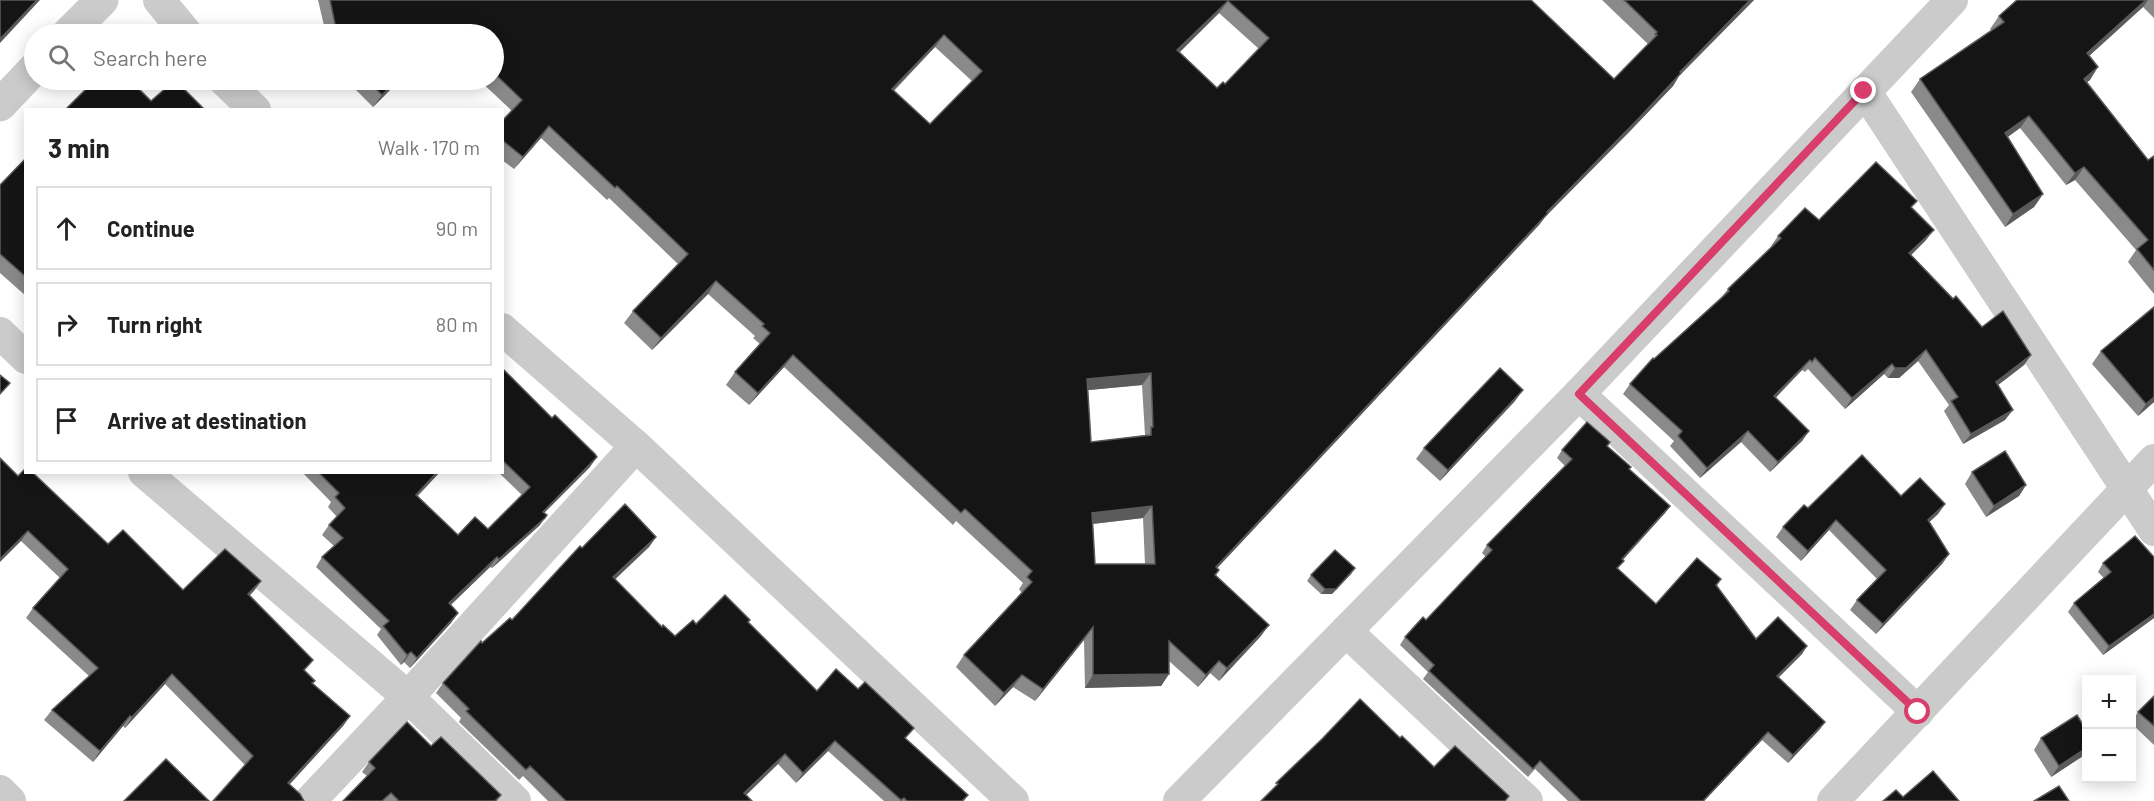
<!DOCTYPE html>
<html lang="en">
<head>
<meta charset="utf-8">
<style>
	body { margin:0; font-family:Barlow,sans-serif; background:#f6f6f6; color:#222 }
	.controls { position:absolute; right:18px; bottom:18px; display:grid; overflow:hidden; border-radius:0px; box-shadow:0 3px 15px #0003 }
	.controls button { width:54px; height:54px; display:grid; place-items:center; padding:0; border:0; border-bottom:2px solid #e0e0e0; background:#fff; color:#222; font:30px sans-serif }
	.stop { position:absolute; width:18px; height:18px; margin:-14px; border:4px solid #d83d6b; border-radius:50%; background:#fff }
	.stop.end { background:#d83d6b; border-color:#fff; box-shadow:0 2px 6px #0008 }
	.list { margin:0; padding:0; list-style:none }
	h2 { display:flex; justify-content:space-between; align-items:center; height:78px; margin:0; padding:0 24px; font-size:26px }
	h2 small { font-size:20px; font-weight:400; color:#767676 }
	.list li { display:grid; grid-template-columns:39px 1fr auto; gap:18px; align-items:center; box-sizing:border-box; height:84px; margin:0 12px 12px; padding:0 12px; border:2px solid #e0e0e0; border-radius:0px }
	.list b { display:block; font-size:22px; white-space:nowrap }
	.list em { font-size:20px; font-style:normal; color:#767676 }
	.icon { flex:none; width:33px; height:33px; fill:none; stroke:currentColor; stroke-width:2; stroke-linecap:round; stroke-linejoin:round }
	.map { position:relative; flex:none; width:2154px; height:801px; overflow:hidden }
	.search { position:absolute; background:#fff; box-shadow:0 3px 15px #0003; left:24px; top:24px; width:480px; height:66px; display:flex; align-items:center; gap:15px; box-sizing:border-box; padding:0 21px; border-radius:33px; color:#767676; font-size:22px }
	.panel { position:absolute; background:#fff; box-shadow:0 3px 15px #0003; left:24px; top:108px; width:480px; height:366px; border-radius:0px }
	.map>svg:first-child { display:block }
</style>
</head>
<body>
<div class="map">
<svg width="2154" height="801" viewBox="0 0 2154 801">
	<rect width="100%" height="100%" fill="#fff"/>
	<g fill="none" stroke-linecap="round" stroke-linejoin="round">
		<g stroke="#cbcbcb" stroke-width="32">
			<path d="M159,0l28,34"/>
			<path d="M224,80l31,30"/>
			<path d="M1865,91l289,439"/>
			<path d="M502,329l134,117 377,355"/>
			<path d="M0,333l26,25"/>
			<path d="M1579,394l339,318"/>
			<path d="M144,472l264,225 107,104"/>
			<path d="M1346,631l181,170"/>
			<path d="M0,791l10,10"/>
			<path d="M310,801l98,-104 228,-251"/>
			<path d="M1179,801l400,-407 373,-394"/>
			<path d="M1833,801l321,-341"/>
		</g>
		<g stroke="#cbcbcb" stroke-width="33">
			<path d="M68,34l34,-34"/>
			<path d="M0,105l34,-36"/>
		</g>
	</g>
	<g fill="#8a8a8a" fill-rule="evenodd">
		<path d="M318,0h1213l83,79 34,-35 -46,-44h152l-75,76 -6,10 -42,44 -86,87 -6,8 -322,343 2,2 -3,5 53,50 -9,12 -41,44 -9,-8 -12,14 -29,-26v13l-8,12 -76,2 -1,-48 -49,61 -22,-14 -18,19 -39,-39 8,-12 58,-62 -3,-4 4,-6 -67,-62 -3,4 -169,-158 -35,38 -23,-20 9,-13 25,-28 -7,-6 2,-2 -47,-42 -56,56 -28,-27 9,-12 45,-47 -69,-66 -2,2 -66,-62 -27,31 -12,-9v-39l10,-10 -33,-31h15v-46h-168zM1219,13l40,36 -34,35 -8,4 -38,-36zM935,47l37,34 -42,43 -36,-33zM1142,385l3,50 -54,7 -3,-52zM1143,518l2,46h-50l-2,-40z"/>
		<path d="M2017,0h137v18l-11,-11 -54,49 1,24 -3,2 61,78 6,-4v138l-26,-32 8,-12 -61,-70 -9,5 -46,-57 -12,9 35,57 -9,13 -29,20 -94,-135 9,-13 71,-49 -1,-1 9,-13z"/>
		<path d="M346,80h54l-27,27z"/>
		<path d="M26,158v138l-26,-23v-88z"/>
		<path d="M1912,208l14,32 -15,15 71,72 49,28 -7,10 -26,20 7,35 -42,24 -19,-33 5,-6 -31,-44 -19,17h-11l-4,-4 -39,35 -37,-40 -3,3 -3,-2 -27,28 34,33 -7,10 -32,31 -29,-30 -41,36 -30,-32 4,-5 -51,-47 7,-10 24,-25 66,-60 8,-10 44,-42 -1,-1 7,-10 41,-16z"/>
		<path d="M2101,351l53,51 -16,14 -46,-52z"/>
		<path d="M502,368l88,99 -46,46 -4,12 -2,2 -46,41 -2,-1 -39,38 7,8 -7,10 -41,45 -6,-6 -3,3 -24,-30 4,-6 -65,-62 6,-10 12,-11 -12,-11 7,-10 8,-8 -9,-10 3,-5 -29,-30h138l-22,24 40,39 30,-6 34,-34 -24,-23h4z"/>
		<path d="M1515,401l-75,80 -24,-22 8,-11z"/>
		<path d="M1610,442l-3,4 22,23 41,37 -5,7 -42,47 -5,9 38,35 65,-25 -4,7 39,53 51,7 -5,8 -24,24 47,44 -5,7 -32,34 -26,-23 -58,61h-136l-33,-32 -7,8 -105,-98 5,-7 -28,-27 5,-8 21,-17 60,-63 -4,-4 5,-8 78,-79 -8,-8 5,-8z"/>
		<path d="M1972,472l54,13 -7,11 -33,21 -21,-33z"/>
		<path d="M18,476l90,68 75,46 78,-9 -11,14 55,76 10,10 -2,3 37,32 -7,10 -54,58 -44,-19 -80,-81 -40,44 -2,-2 -30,36 -49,-42 8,-10 37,-34 -63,-58 7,-10 27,-30 -39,-37z"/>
		<path d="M1901,496l44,8 -7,10 -9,8 20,32 -7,10 -66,70 -26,-24 7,-10 20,-21 -48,-49 -28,31 -25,-24 7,-10z"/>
		<path d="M656,537l-7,10 -34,32 47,48 13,9 21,-12 54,-4 -2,3 69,68 89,48 62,56 -4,6h-80l-56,-50 -32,32 -18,-19 -32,31 6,6h-204l-25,-25 -4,4 -60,-58 2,-4 -25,-25 7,-10 39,-40 30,-23 70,-72z"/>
		<path d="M2103,563l51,55 -51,37 -35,-43 6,-9 30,-25 -6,-6z"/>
		<path d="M1355,568l-4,6 -19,20h-11l-14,-13 4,-6z"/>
		<path d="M2154,696v49l-22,-21v-2l6,-10z"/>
		<path d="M2086,730v24l-35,23 -17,-27 7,-12z"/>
		<path d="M431,746l70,49 -4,6h-154l24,-25 -5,-4 7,-10z"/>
	</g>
	<g fill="#5b5b5b">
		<path d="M37,0h3l-40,43v-4z"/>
		<path d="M1750,0h4l-75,76 -6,10 -42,44 -86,87 -6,8 -332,354 9,-12 331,-355z"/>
		<path d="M2146,0h2l-5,7 -65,59 9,-13z"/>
		<path d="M1228,1l-9,12 -50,50 8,-13z"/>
		<path d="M944,35l-9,12 -52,54 9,-12z"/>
		<path d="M2098,67l-8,13 -15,11 9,-12z"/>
		<path d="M397,80h3l-27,27 9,-12z"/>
		<path d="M2029,116l-9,12 -24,17 9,-12z"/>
		<path d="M549,126l-8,12 -27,31 9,-12z"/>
		<path d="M2084,167l-9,13 -9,5 9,-12z"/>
		<path d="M2043,194l-9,13 -29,20 8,-13z"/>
		<path d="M1934,230l-8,10 -24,24 7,-11z"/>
		<path d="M716,281l-8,13 -56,56 9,-12z"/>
		<path d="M1926,350l-8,11 -19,17h-11l7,-10z"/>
		<path d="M793,355l-9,12 -35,38 9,-12z"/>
		<path d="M2031,355l-7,10 -35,27 7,-10z"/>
		<path d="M1810,360l-8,10 -35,37 7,-11z"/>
		<path d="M1892,364l-8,10 -39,35 7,-11z"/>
		<path d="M1151,373l-9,12 -63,6 8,-12z"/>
		<path d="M1523,390l-8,11 -75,80 8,-11z"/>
		<path d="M2154,397v5l-16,14 8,-12z"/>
		<path d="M2013,410l-8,10 -42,24 8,-10z"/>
		<path d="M1748,431l-7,11 -41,36 7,-10z"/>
		<path d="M1809,431l-7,10 -32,31 8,-10z"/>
		<path d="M597,457l-7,10 -54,54 7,-9z"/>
		<path d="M437,472h3l-31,32 7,-9z"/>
		<path d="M2026,485l-7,11 -33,21 8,-11z"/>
		<path d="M1945,504l-7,10 -17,16 7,-10z"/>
		<path d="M1152,506l-9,12 -60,7 9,-12z"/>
		<path d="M1670,506l-5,7 -49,54 6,-8z"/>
		<path d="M547,515l-7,10 -48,43 7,-9z"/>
		<path d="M1836,520l-7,10 -28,31 7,-10z"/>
		<path d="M28,531l-7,10 -21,21v-3z"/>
		<path d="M656,537l-7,10 -43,41 7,-11z"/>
		<path d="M1949,554l-7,10 -66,70 7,-10z"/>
		<path d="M497,557l-7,10 -48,46 7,-10z"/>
		<path d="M1355,568l-4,6 -19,20h-11l4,-5z"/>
		<path d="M261,581l-7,10 -13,13 7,-10z"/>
		<path d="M458,613l-7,10 -41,45 7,-10z"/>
		<path d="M2154,614v4l-51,37 6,-9z"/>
		<path d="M1269,625l-9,12 -41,44 8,-13z"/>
		<path d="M1093,627l-9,13 -49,61 8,-12z"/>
		<path d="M1807,646l-5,8 -30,30 5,-8z"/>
		<path d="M411,652l-7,10 -3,3 6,-10z"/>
		<path d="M1219,661l-9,12 -12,14 8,-12z"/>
		<path d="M172,674l-7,10 -40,44 7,-11z"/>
		<path d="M1169,674l-8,12 -76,2 8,-13z"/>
		<path d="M1022,675l-9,12 -18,19 9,-13z"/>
		<path d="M130,716l-7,10 -30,36 7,-11z"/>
		<path d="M350,716l-7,10 -62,68 7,-11z"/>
		<path d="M1825,722l-5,7 -32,34 5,-8z"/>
		<path d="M1768,732l-6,8 -58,61h-1z"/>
		<path d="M835,741l-7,10 -32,32 7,-10z"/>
		<path d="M2086,748v6l-35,23 8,-11z"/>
		<path d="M785,754l-7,10 -38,37 4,-8z"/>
	</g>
	<g fill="#151515" stroke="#5b5b5b" stroke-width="1.5" fill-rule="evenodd">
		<path d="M0,0h37l-37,39z"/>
		<path d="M330,0h1201l83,79 43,-44 -2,-1 2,-2 -33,-32h126l-70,72 1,1 -41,44 -93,95 1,1 -332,354 3,3 -4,5 54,50 -42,43 -8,-7 -13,14 -37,-34v33l-76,1v-48l-50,62 -21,-14 -18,18 -40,-38 68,-73 -5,-5 5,-6 -67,-62 -4,4 -168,-158 -35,38 -23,-21 35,-39 -8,-7 2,-2 -48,-43 -55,57 -28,-27 55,-57 -71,-68 -2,2 -66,-62 -26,31 -21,-17v-19l20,-21 -28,-27v-39h-40l-2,-2 -3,2 -5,-4 -5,4h-102zM1228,1l41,37 -44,46 -2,-2 -6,6 -40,-38zM944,35l38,36 -52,53 -38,-35zM1151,373l2,54h-2v8l-60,7 -4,-63zM1152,506l3,58h-60l-3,-51z"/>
		<path d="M2017,0h129l-59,53 11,14 -14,12 64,81 6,-4v114l-17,-21 11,-9 -64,-73 -9,6 -46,-57 -24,17 38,61 -30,20 -93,-135 84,-57 -5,-6z"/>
		<path d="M101,80h29l21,21 24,-21 30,30h-140l24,-24 3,3z"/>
		<path d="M367,80h30l-15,15z"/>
		<path d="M26,158v119l-26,-23v-69z"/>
		<path d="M1876,162l41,39 -6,6 23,23 -25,23 44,46 3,-3 26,31 21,-16 28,44 -35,27 17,28 -42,24 -20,-33 7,-4 -32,-47 -20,18h-11l-3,-4 -40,34 -37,-40 -3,4 -2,-2 -36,36 35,35 -31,31 -30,-31 -41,37 -29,-32 4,-5 -52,-47 23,-26 1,1 75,-68 -1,-2 53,-51 -3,-2 27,-28 14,12z"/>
		<path d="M2154,307v90l-8,7 -45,-53z"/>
		<path d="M502,368l50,50 3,-3 40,39 2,3 -54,55 4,3 -2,3 -46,41 -2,-2 -48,46 9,10 -41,45 -6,-6 -4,3 -24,-29 6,-5 -67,-64 21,-19 -14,-13 16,-17 -10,-11 4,-4 -21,-21h119l-21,23 42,40 17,-18 13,12 42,-42 -28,-27z"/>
		<path d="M1500,368l23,22 -75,80 -24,-22z"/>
		<path d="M0,375l10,8 -10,11z"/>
		<path d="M1587,422l23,20 -3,4 24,21 -2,2 41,37 -48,53 2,2 -7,7 39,36 41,-46 24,21 -5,6 40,54 22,-22 29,29 -30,30 48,46 -32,33 -25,-23 -65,69h-122l-41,-40 -7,8 -104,-98 5,-6 -29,-28 18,-20 3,3 66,-70 -5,-5 85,-86 -10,-9z"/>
		<path d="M2005,451l21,34 -32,21 -22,-34z"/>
		<path d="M1862,455l39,41 19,-18 25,26 -17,16 21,34 -66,70 -26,-24 29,-30 -50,-50 -28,31 -25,-24 21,-22 4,3z"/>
		<path d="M0,458l18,18 8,-8v4h6l76,72 15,-14 60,60 42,-41 36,32 -13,13 65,66 -9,10 11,11 -3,2 38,33 -62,67 12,11 4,7h-91l40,-45 -81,-82 -40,43 -2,-1 -30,35 -48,-41 46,-42 -65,-60 35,-39 -40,-38 -28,28z"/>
		<path d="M625,504l31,33 -43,40 49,50 1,-2 12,11 18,-16 3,4 29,-29 25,25 -2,2 69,69 19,-22 22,20 7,-7 49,46 -9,10 63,57 -6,6h-55l-3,-3 -3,2 -66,-59 -32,32 -18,-19 -41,39 8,8h-186l-36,-35 -4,4 -60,-59 3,-2 -26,-26 38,-42 1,2 28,-25 2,2 68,-74 2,2z"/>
		<path d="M2135,536l19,21v57l-45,32 -35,-43 37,-31 -8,-9z"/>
		<path d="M1335,550l20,18 -19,21h-11l-14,-14z"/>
		<path d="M2154,696v30l-16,-14z"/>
		<path d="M1360,699l40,39 2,-2 32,31 21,-21 54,50 -4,5h-244l17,-17 -2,-1 46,-44z"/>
		<path d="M2077,715l9,15v18l-27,18 -18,-28z"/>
		<path d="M407,722l24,24 10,-9 60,58 -6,6h-96l-8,-8 -9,8h-39l32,-33 -6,-6z"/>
		<path d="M166,759l43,42h-85z"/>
		<path d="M1933,771l26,30h-76l13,-11 7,7z"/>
		<path d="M2059,786l10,15h-35z"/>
	</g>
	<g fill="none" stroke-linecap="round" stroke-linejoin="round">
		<path stroke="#d83d6b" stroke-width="8" d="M1864,91l-285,303 339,318"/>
	</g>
</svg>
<div class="controls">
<button>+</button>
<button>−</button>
</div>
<div class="stop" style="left:1918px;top:712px"></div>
<div class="stop end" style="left:1864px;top:91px"></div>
<div class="search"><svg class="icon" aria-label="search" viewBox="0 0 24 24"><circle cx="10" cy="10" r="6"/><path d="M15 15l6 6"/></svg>Search here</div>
<section class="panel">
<h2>3 min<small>Walk · 170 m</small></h2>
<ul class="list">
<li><svg class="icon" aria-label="ahead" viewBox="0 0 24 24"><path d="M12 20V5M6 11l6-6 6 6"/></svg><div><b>Continue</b></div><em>90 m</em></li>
<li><svg class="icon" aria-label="right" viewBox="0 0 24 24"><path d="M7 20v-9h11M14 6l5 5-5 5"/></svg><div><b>Turn right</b></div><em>80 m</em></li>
<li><svg class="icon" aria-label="arrive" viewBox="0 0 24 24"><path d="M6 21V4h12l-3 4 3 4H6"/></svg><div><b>Arrive at destination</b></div></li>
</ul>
</section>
</div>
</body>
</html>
